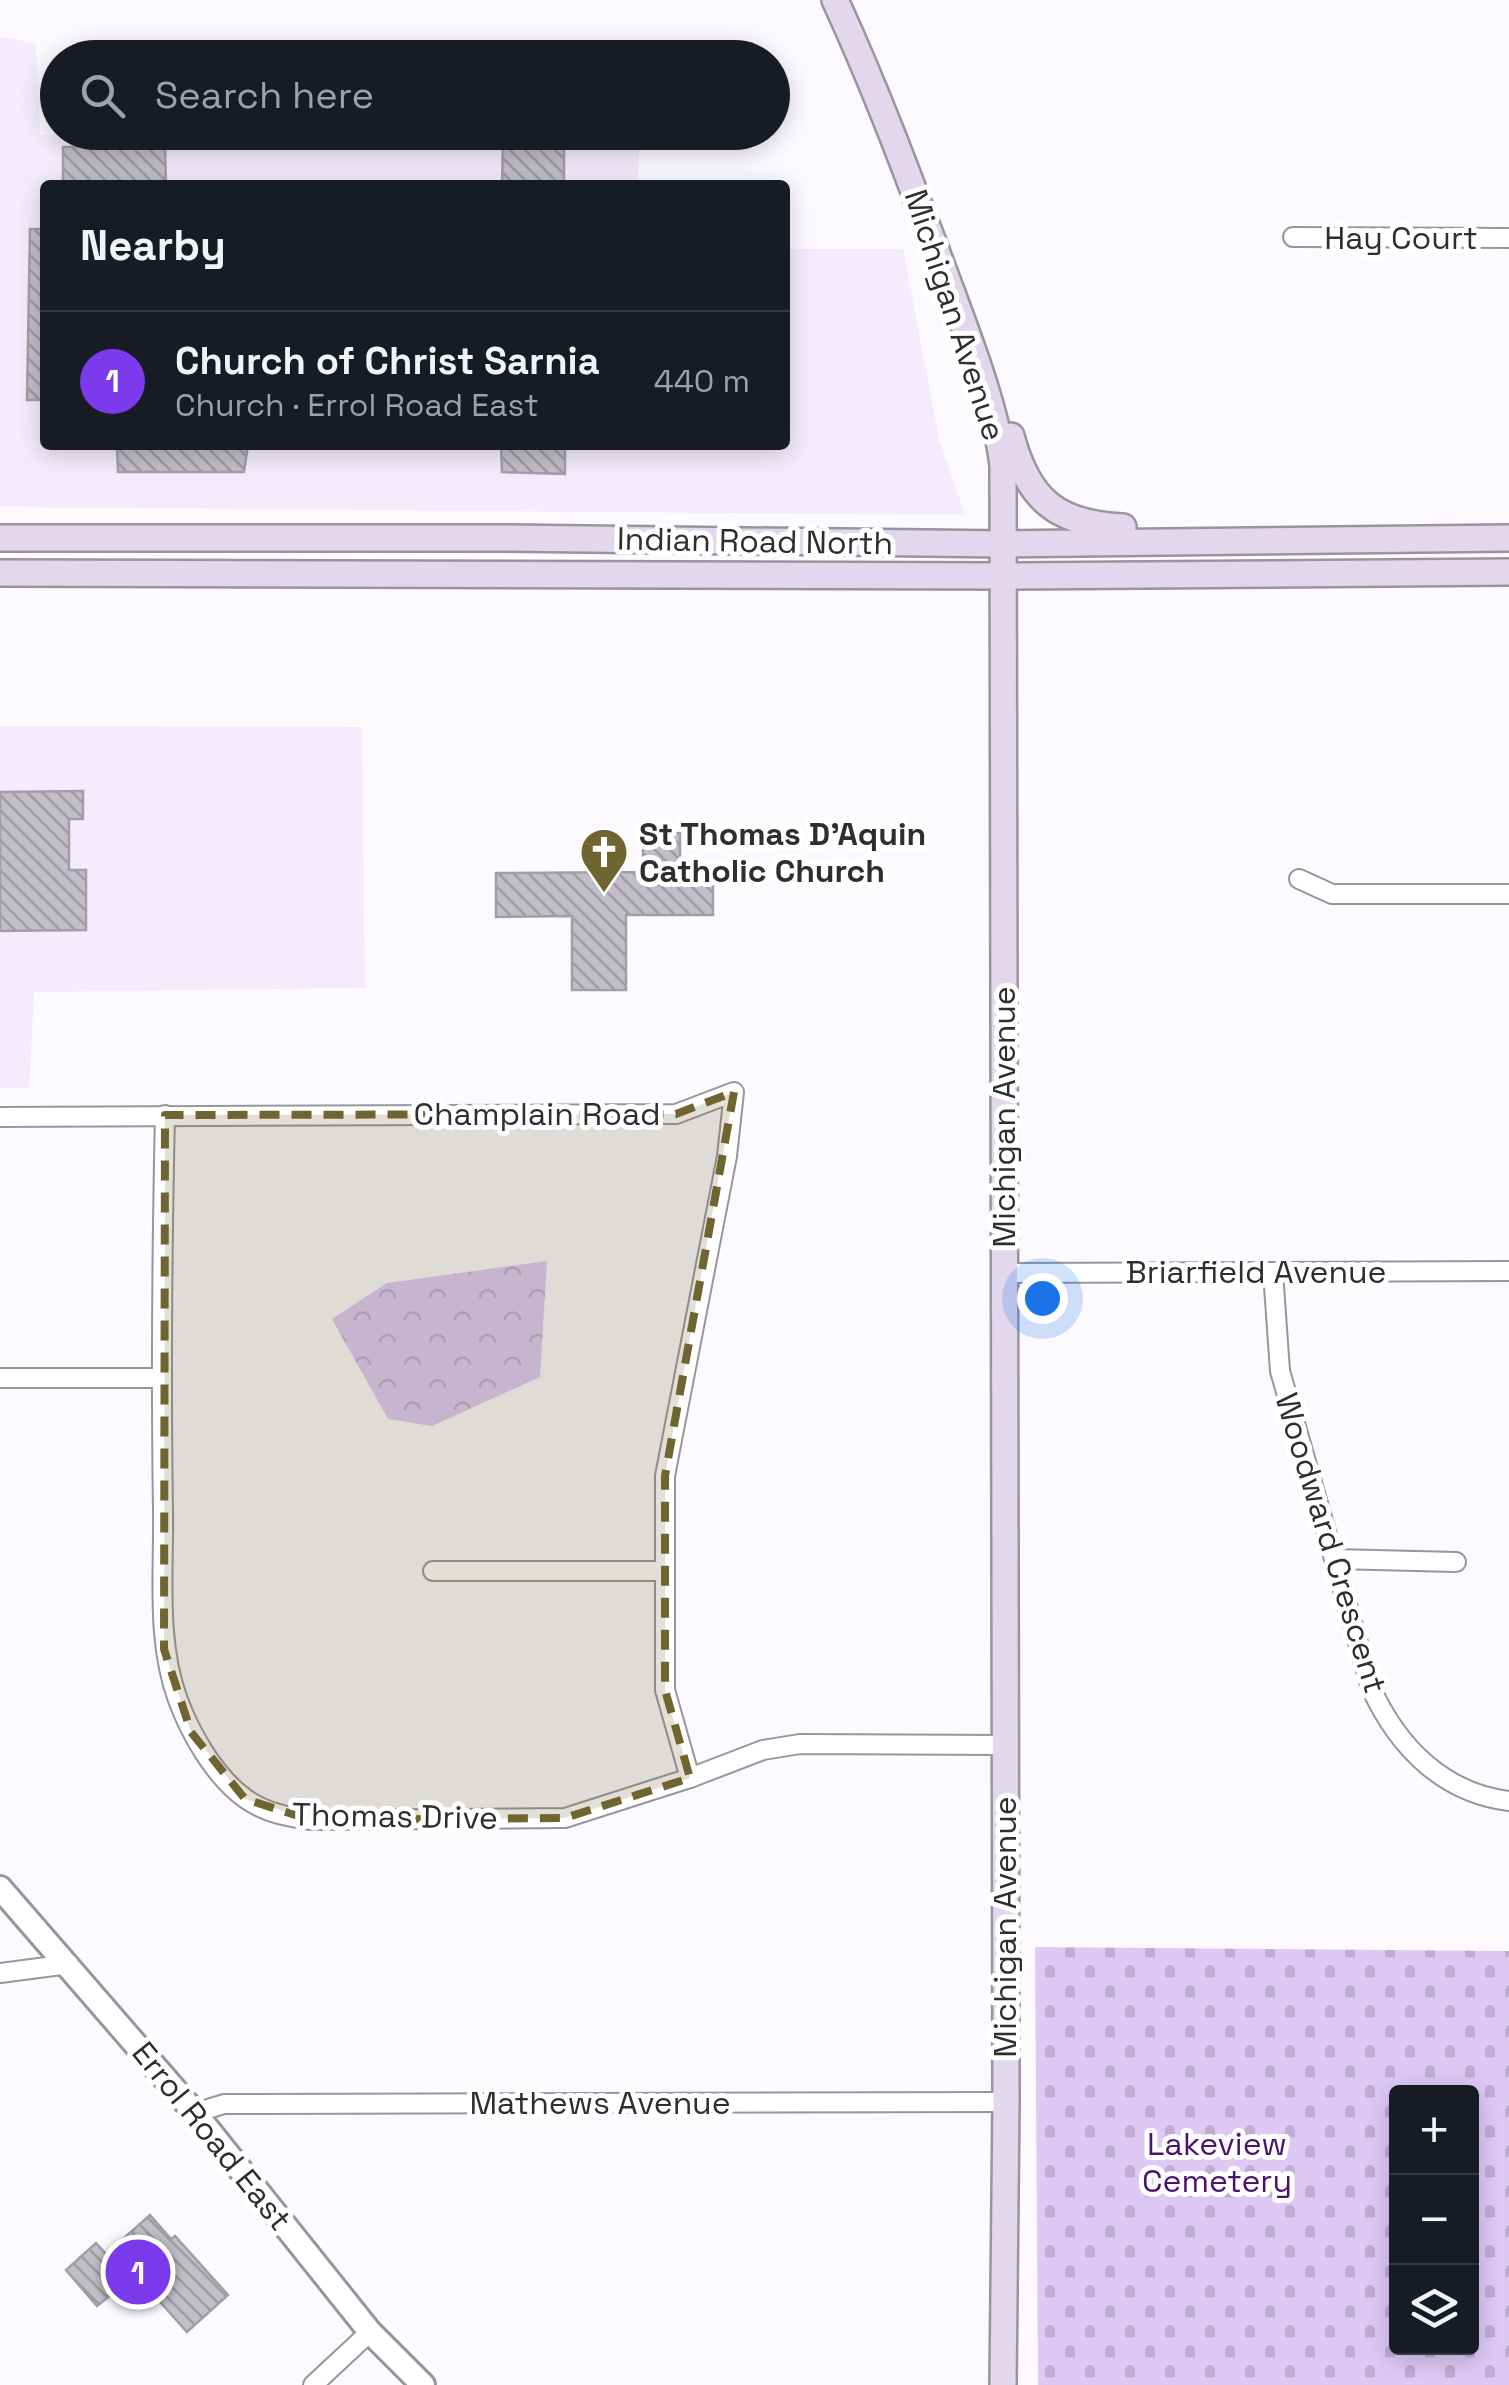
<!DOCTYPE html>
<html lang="en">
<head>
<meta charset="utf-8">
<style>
	body { margin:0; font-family:"Space Grotesk",sans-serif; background:#242831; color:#f1f3f6 }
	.controls { position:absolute; right:30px; bottom:30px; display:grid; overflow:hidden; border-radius:10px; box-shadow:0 5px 25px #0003 }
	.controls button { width:90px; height:90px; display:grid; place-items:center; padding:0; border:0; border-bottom:2px solid #363941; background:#171b24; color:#f1f3f6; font:50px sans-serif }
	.you { position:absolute; left:1042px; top:1298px; width:35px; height:35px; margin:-25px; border:8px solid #fff; border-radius:50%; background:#1a73e8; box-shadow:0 0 0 15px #1a73e833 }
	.badge { display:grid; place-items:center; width:65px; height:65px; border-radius:50%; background:#7c3aed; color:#fff; font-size:32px; font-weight:700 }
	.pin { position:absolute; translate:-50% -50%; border:5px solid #fff; box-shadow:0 2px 10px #0006 }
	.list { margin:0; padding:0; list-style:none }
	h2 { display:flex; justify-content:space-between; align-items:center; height:130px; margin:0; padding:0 40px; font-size:42px }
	h2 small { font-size:32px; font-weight:400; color:#9ea1a6 }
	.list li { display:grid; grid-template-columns:65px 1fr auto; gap:30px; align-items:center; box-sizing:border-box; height:140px; padding:0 40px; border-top:2px solid #363941 }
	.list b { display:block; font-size:38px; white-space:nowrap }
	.list p { margin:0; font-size:32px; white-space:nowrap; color:#9ea1a6 }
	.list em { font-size:32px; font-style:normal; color:#9ea1a6 }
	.icon { flex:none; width:55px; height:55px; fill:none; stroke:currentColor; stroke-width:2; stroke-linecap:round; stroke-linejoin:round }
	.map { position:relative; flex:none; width:1509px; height:2385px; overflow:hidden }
	.search { position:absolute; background:#171b24; box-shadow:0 5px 25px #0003; left:40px; top:40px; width:750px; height:110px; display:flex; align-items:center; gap:25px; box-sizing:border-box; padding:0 35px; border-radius:55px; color:#9ea1a6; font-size:38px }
	.panel { position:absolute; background:#171b24; box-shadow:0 5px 25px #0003; left:40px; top:180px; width:750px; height:270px; border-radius:10px }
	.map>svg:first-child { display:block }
</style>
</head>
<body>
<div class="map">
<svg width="1509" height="2385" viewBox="0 0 1509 2385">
	<defs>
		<pattern id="forest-crowns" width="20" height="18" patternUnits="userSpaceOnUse" patternTransform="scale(2.5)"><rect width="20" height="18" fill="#dec9f5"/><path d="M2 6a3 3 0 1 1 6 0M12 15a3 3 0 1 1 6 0" fill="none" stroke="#bfadd2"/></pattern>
		<pattern id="cemetery-stones" width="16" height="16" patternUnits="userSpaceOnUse" patternTransform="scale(2.5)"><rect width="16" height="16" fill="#dec9f5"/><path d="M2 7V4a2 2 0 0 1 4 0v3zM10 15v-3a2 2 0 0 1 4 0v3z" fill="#bfadd2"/></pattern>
		<pattern id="building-back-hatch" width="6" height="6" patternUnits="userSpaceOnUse" patternTransform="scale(2.5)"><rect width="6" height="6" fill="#c2bec7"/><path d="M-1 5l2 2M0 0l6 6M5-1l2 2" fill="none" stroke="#9e9ba2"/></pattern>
	</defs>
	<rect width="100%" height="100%" fill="#fcf9ff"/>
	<g fill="#f3ecfc">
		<path d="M0,36l36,8 4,91 599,-2 -1,52h-593v260h740v-196h118l36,190 26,76 -965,-8z"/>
		<path d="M0,726l362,1 3,261 -331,4 -5,96h-29z"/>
	</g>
	<path fill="url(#forest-crowns)" d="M547,1261l-7,116 -108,49 -44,-7 -56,-100 55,-36z"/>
	<path fill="url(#cemetery-stones)" fill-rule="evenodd" d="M1035,1947l474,4v434h-471zM1396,2092h76v256h-76z"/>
	<g fill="url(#building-back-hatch)" stroke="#a29ea7" stroke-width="2.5">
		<path d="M564,137v48h-62l1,-44z"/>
		<path d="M165,146l1,39h-103v-38z"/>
		<path d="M30,229h15v171h-18z"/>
		<path d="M117,445h131l-4,27h-126z"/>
		<path d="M501,445h64v29l-63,-2z"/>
		<path d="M83,791v28h-14v51h17v60l-86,1v-139z"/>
		<path d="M680,833v38h33v44h-87v75h-54v-74l-76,1v-44l147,-1v-38z"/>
		<path d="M150,2215l21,24 4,-3 53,59 -41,37 -51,-57 -39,31 -31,-36 30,-27 10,11z"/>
	</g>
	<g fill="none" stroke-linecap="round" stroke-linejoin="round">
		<g stroke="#99959d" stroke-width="22">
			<g id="minor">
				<path d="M1293,237l216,1"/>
				<path d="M1299,879l33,15h177"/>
				<path d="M165,1115c-3,132 -4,264 -2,396 1,62 -7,130 15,189 13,35 37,77 68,99 20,14 42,18 65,21l254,-2 125,-40 73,-28 37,-6 204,1"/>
				<path d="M0,1117l676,-3 58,-22 -7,64 -62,320v214l25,88"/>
				<path d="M1273,1272l7,99 91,317c27,59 72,105 138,113"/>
				<path d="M1004,1273l505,-2"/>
				<path d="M0,1378h161"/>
				<path d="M1335,1559l121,3"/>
				<path d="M433,1571h232"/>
				<path d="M0,1973l69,-9"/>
				<path d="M195,2113l29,-9 782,-2"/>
				<path d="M313,2385l57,-53"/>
			</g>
		</g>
		<g stroke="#99959d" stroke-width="28">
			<path id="tertiary" d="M0,1888l195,225 175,219 53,53"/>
		</g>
		<g stroke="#99959d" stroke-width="30">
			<g id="secondary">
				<path d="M835,0c42,91 76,183 111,277 20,54 51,133 57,189l3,1636 -3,283"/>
				<path d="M1011,436c17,64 46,88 112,91"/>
				<path d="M0,538h501l504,6 504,-6"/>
				<path d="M0,573l1005,3 504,-4"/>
			</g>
		</g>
		<use href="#minor" stroke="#fff" stroke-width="18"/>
		<use href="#tertiary" stroke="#fff" stroke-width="22"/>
		<use href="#secondary" stroke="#e2d7ec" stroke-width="25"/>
	</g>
	<path fill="#706431" fill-opacity="0.2" stroke="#706431" stroke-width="8" stroke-dasharray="20 12" stroke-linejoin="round" d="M734,1092l-69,384v214l25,88 -125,40 -254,2 -66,-21 -54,-67 -27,-83 1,-534 511,-1z"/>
	<defs>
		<g id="church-pin" transform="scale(2.5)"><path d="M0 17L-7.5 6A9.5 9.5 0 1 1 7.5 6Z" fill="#706431" stroke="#fff"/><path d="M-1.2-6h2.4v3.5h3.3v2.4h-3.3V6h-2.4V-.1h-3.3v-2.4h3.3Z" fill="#fff"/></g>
	</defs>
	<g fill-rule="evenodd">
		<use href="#church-pin" x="604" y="852"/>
	</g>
	<g text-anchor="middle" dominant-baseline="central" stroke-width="10" stroke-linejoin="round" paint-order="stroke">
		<g font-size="32" fill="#2e2d30" stroke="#fff">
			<text x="1401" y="238">Hay Court</text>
			<text transform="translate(955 315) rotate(72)">Michigan Avenue</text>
			<text transform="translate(755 541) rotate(1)">Indian Road North</text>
			<text x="537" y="1114">Champlain Road</text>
			<text transform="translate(1004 1117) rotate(-90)">Michigan Avenue</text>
			<text x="1256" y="1272">Briarfield Avenue</text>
			<text transform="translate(1331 1543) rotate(73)">Woodward Crescent</text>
			<text transform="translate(395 1816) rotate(1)">Thomas Drive</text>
			<text transform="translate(1005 1927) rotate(-90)">Michigan Avenue</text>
			<text x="600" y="2103">Mathews Avenue</text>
			<text transform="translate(212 2136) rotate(51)">Errol Road East</text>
		</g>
		<g font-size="32" font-weight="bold" fill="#2e2d30" stroke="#fff" text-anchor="start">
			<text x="639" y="834">St Thomas D'Aquin<tspan x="639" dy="37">Catholic Church</tspan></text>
		</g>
		<g font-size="32" fill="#4b1271" stroke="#fff">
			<text x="1217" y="2144">Lakeview<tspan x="1217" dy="37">Cemetery</tspan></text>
		</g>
	</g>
</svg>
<div class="controls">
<button>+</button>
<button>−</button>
<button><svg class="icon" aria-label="layers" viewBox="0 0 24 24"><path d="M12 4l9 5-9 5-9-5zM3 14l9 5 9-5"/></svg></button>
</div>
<div class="you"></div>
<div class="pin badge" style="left:138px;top:2272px">1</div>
<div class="search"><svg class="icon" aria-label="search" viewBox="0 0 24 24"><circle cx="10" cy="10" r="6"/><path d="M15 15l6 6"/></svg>Search here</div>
<section class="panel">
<h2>Nearby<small></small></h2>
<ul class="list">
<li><span class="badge">1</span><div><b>Church of Christ Sarnia</b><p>Church · Errol Road East</p></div><em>440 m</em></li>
</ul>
</section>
</div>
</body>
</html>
